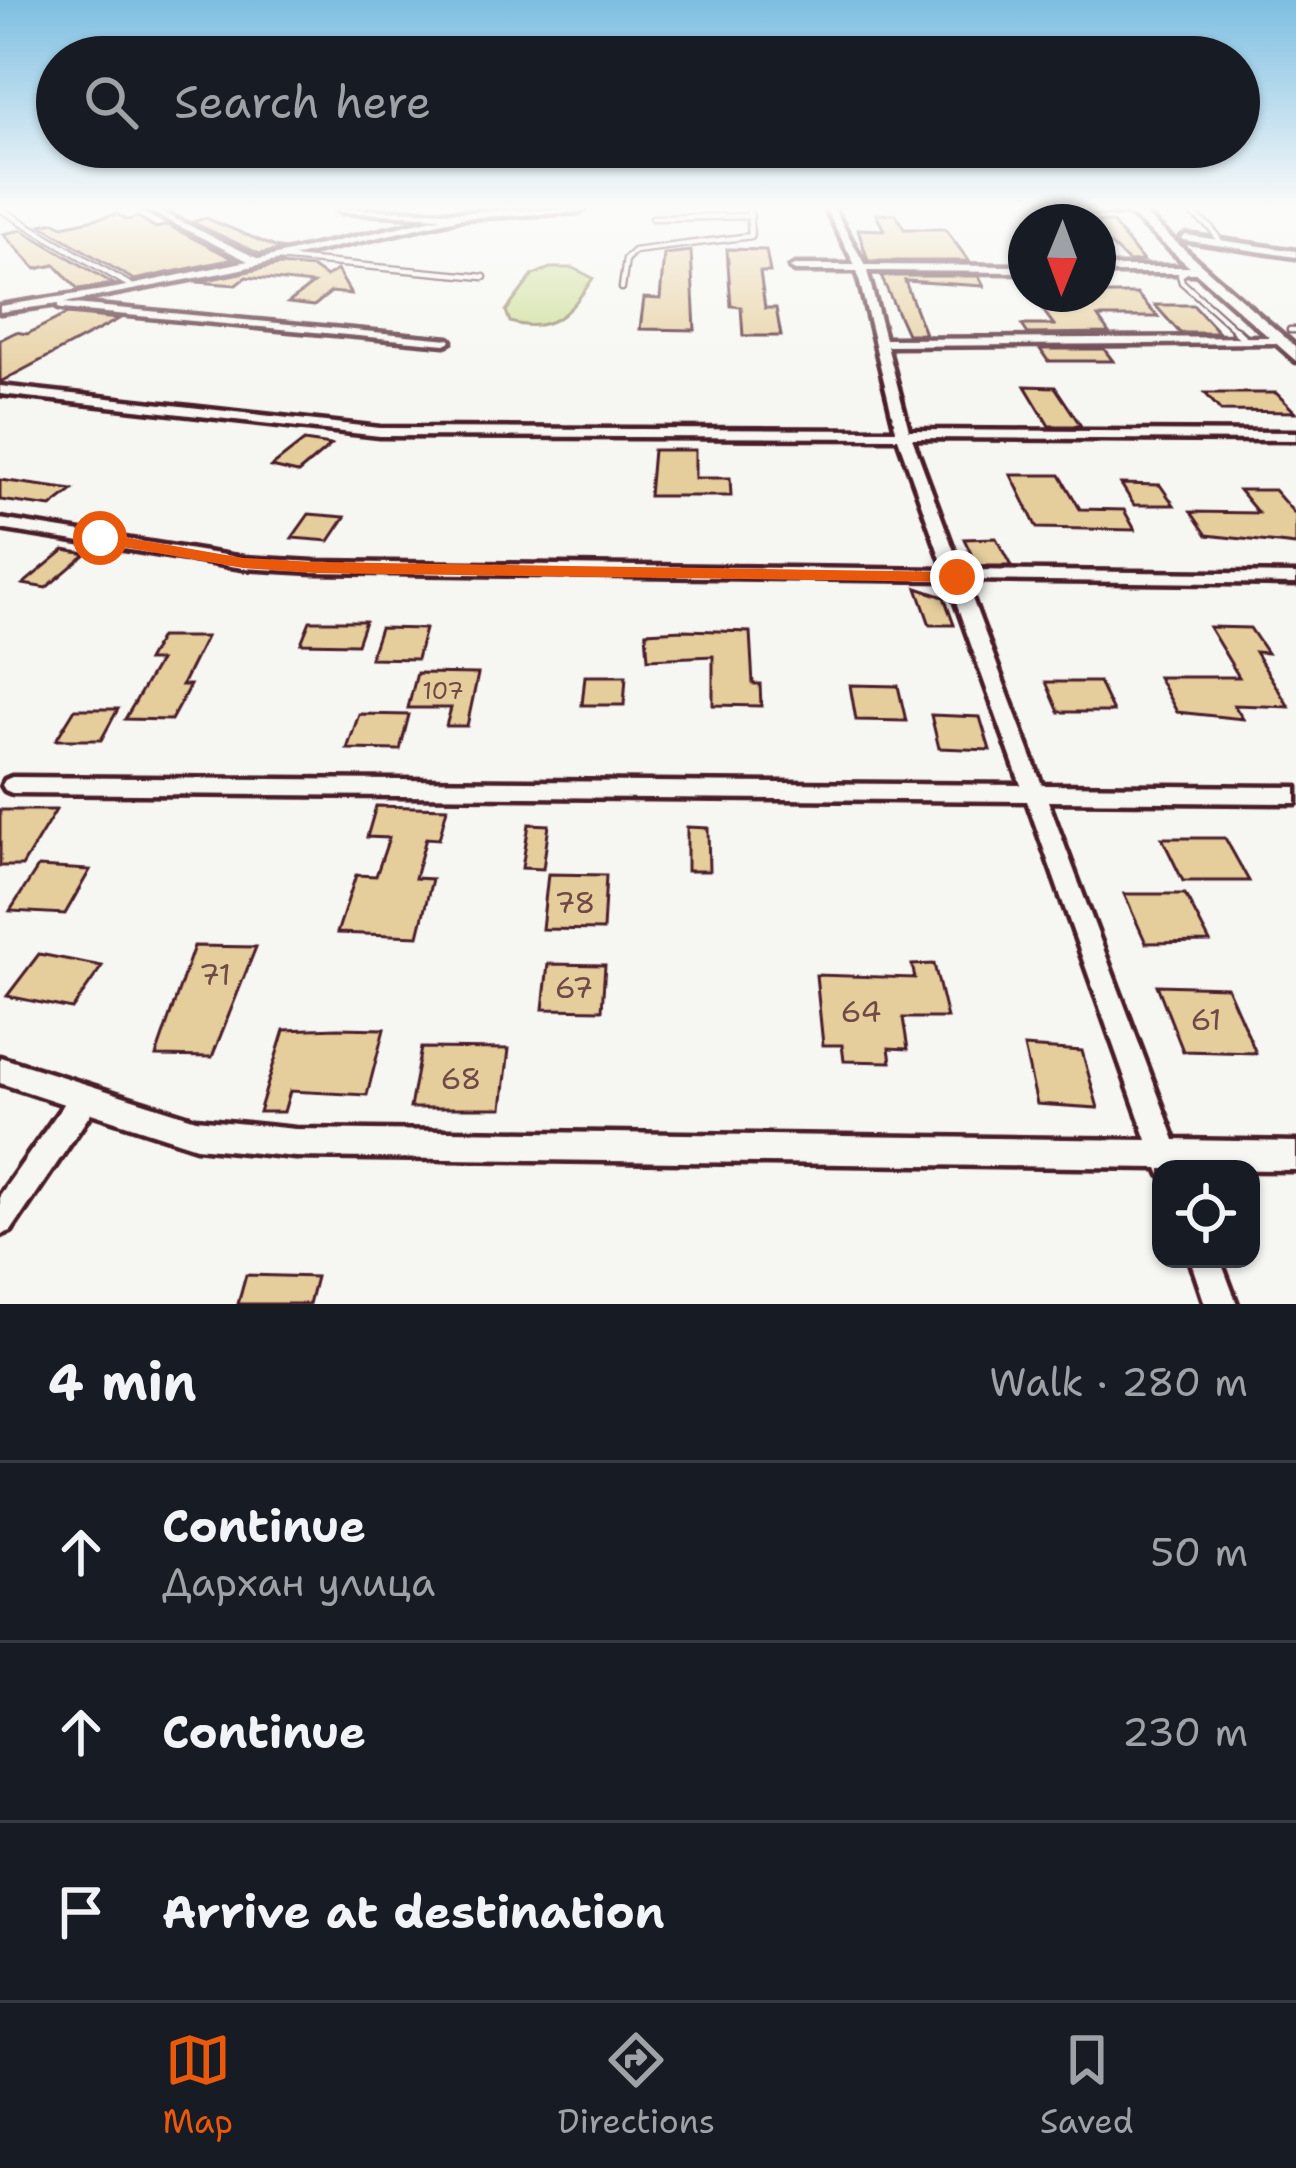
<!DOCTYPE html>
<html lang="en">
<head>
<meta charset="utf-8">
<style>
	body { margin:0; font-family:"Shantell Sans",sans-serif; background:#242831; color:#f1f3f6 }
	.controls { position:absolute; right:36px; bottom:36px; display:grid; overflow:hidden; border-radius:24px; box-shadow:0 3px 9px #0004 }
	.controls button { width:108px; height:108px; display:grid; place-items:center; padding:0; border:0; border-bottom:3px solid #363941; background:#171b24; color:#f1f3f6; font:60px sans-serif }
	.compass { position:absolute; left:1008px; top:204px; width:108px; height:108px; border-radius:50%; background:#171b24; box-shadow:0 3px 9px #0004; rotate:181deg }
	.stop { position:absolute; width:36px; height:36px; margin:-27px; border:9px solid #ea580c; border-radius:50%; background:#fff }
	.stop.end { background:#ea580c; border-color:#fff; box-shadow:0 3px 12px #0008 }
	.list { margin:0; padding:0; list-style:none }
	h2 { display:flex; justify-content:space-between; align-items:center; height:156px; margin:0; padding:0 48px; font-size:51px }
	h2 small { font-size:39px; font-weight:400; color:#9ea1a6 }
	.list li { display:grid; grid-template-columns:78px 1fr auto; gap:36px; align-items:center; box-sizing:border-box; height:180px; padding:0 48px; border-top:3px solid #363941 }
	.list b { display:block; font-size:45px; white-space:nowrap }
	.list p { margin:0; font-size:39px; white-space:nowrap; color:#9ea1a6 }
	.list em { font-size:39px; font-style:normal; color:#9ea1a6 }
	.icon { flex:none; width:66px; height:66px; fill:none; stroke:currentColor; stroke-width:2; stroke-linecap:round; stroke-linejoin:round }
	.map { position:relative; flex:none; width:1296px; height:1304px; overflow:hidden }
	.search { position:absolute; background:#171b24; box-shadow:0 3px 9px #0004; left:36px; right:36px; top:36px; height:132px; display:flex; align-items:center; gap:30px; box-sizing:border-box; padding:0 42px; border-radius:66px; color:#9ea1a6; font-size:45px }
	.sheet { height:696px; background:#171b24 }
	nav { display:flex; justify-content:space-around; align-items:center; box-sizing:border-box; height:168px; border-top:3px solid #363941; background:#171b24; font-size:33px; color:#9ea1a6 }
	nav a { display:grid; justify-items:center; gap:6px }
	nav .on { color:#ea580c }
	.map>svg:first-child { display:block }
</style>
</head>
<body>
<div class="map">
<svg width="1296" height="1304" viewBox="0 0 1296 1304">
	<rect width="100%" height="100%" fill="#f6f6f2"/>
	<filter id="ink" filterUnits="userSpaceOnUse"><feTurbulence type="fractalNoise" baseFrequency=".00833" numOctaves="2"/><feDisplacementMap in="SourceGraphic" scale="24" xChannelSelector="R" yChannelSelector="G"/><feConvolveMatrix kernelMatrix="1 2 1 2 8 2 1 2 1" color-interpolation-filters="sRGB"/></filter>
	<g filter="url(#ink)">
		<path fill="#cadc91" stroke="#8a7e5e" stroke-width="3" d="M550,268h23l20,10c-21,33 -41,57 -83,44l-4,-11 27,-36z"/>
		<g fill="#e6cd9c" stroke="#4a1f2b" stroke-width="3">
			<path d="M117,214l10,6 11,-3 18,11 11,-3 67,34 -100,21 -93,-55 14,-3 8,4z"/>
			<path d="M876,214h20l8,15h41l24,32h-101l-10,-32 26,1z"/>
			<path d="M206,218l69,29 9,2 -24,5 -68,-32z"/>
			<path d="M1084,221l28,1 31,39 -14,1 -31,-28v-12z"/>
			<path d="M22,230l92,54 -36,5 -23,-24 -19,4 -33,-35z"/>
			<path d="M727,249l39,1 4,22h-10l5,36h11l5,28h-38l-2,-29 -10,-1z"/>
			<path d="M691,251l4,79 -55,-1 4,-31 16,1 4,-45z"/>
			<path d="M279,265l34,3 13,9 11,-7 14,24 -20,-2 -17,14 -26,-3 25,-19 -67,-7 -10,8 -39,-3z"/>
			<path d="M881,276h98l5,10 -79,-5 20,53h-18z"/>
			<path d="M1031,294h106l21,23h-60l11,16 -81,1 -6,-9h32z"/>
			<path d="M1155,305h38l26,28h-39z"/>
			<path d="M67,314l52,5 -119,63v-42l16,-8 11,2z"/>
			<path d="M1040,349h64l9,12h-65z"/>
			<path d="M1025,386l30,1 26,39h-32z"/>
			<path d="M1205,393h71l19,19 -74,-1z"/>
			<path d="M304,441l27,4 -33,28 -27,-6z"/>
			<path d="M653,450h42v28h35l1,18h-82z"/>
			<path d="M1011,475h49l20,34 44,1 11,20 -98,-2z"/>
			<path d="M0,480l73,10 -22,17 -51,-7z"/>
			<path d="M1121,484l39,1 14,20h-40z"/>
			<path d="M1239,490h35l22,25v30l-89,-10 -16,-23 67,1z"/>
			<path d="M309,514l36,3 -16,24 -37,-3z"/>
			<path d="M996,538l15,28h-34l-13,-27z"/>
			<path d="M64,550l22,4 -40,34 -23,-4z"/>
			<path d="M917,588l27,9 10,28h-24z"/>
			<path d="M310,621h55l-8,23 -56,-1z"/>
			<path d="M1209,627l41,1 17,25 -12,-1 34,55 -55,-2 9,14 -66,-7 -19,-35h81z"/>
			<path d="M380,628l45,1 -8,30 -47,-1z"/>
			<path d="M683,630l67,2 3,52h7l1,22 -48,-1v-49l-65,3 -2,-27z"/>
			<path d="M160,637h46l-24,48h8l-19,35 -46,-1 34,-58h-12z"/>
			<path d="M417,673l61,1 -11,52h-21l5,-18h-43z"/>
			<path d="M585,676h41l-2,29h-42z"/>
			<path d="M1046,682h53l14,30h-54z"/>
			<path d="M850,685l48,1 8,35 -50,-1z"/>
			<path d="M75,709h43l-17,31h-45z"/>
			<path d="M359,714l50,1 -9,35 -53,-1z"/>
			<path d="M931,715l49,2 10,33 -51,-2z"/>
			<path d="M376,806l71,2 -8,31 -13,-1 -11,40 17,1 -14,57 -81,-3 19,-58 20,1 13,-38 -22,-1z"/>
			<path d="M0,810h56l-34,56h-22z"/>
			<path d="M529,824l20,1 -6,44 -21,-1z"/>
			<path d="M687,827l21,1 1,43h-22z"/>
			<path d="M1162,838h63l24,43h-66z"/>
			<path d="M38,867l52,3 -25,44 -55,-3z"/>
			<path d="M548,874l58,1 -3,55 -61,-1z"/>
			<path d="M1124,894h61l25,48 -64,1z"/>
			<path d="M194,946l62,1 -44,110 -56,-1z"/>
			<path d="M39,954l63,12 -30,43 -65,-13z"/>
			<path d="M548,964l57,1 -3,45 -59,-1z"/>
			<path d="M934,964l13,54h-44l5,31 -19,-1 2,14 -47,-1 -2,-16h-19l-7,-70 99,3 -3,-13z"/>
			<path d="M1157,985l70,2 29,66 -73,-2z"/>
			<path d="M338,1028l46,1 -17,66 -77,-4 -6,21h-25l25,-82z"/>
			<path d="M1024,1047l58,4 16,57 -61,-4z"/>
			<path d="M421,1048l88,1 -7,59h-92z"/>
			<path d="M246,1275l70,2 -7,27h-71z"/>
		</g>
		<g fill="none" stroke-linecap="round" stroke-linejoin="round">
			<g stroke="#4a1f2b" stroke-width="9">
				<g id="lane-far1">
					<path d="M0,209l131,77"/>
					<path d="M1186,209l25,19 10,15"/>
					<path d="M653,218l98,-2"/>
					<path d="M278,258l206,19"/>
					<path d="M1188,270l-8,5 2,7 57,51"/>
					<path d="M622,288l4,-29 8,-8 117,-15 -2,-27"/>
					<path d="M1290,330h6"/>
				</g>
			</g>
			<g stroke="#4a1f2b" stroke-width="12">
				<path id="lane" d="M1235,330l11,10"/>
			</g>
			<g stroke="#4a1f2b" stroke-width="9">
				<g id="street">
					<path d="M145,209h10l104,50 183,-42 -101,-5 -4,-3 124,3 123,-3 -4,3 -119,6 -229,53 -168,32 385,36 2,2 -6,3 -383,-35 -4,-1v-4l-58,8v-6l116,-18 132,-27z"/>
					<path d="M826,209h8l31,56 161,1v6l-159,-1 18,68 392,-2 6,3 -6,3 -390,3 22,84 387,2v8l-384,-2 49,132 335,4v10l-331,-4 77,205 254,2v16l-248,-2 127,339 121,2v28l-135,-1v6l-3,-7 -863,-11 -99,-10 -105,-34 -80,118 -11,4v-40l64,-91 -64,-21v-26l196,62 99,10 852,11 -120,-339 -1015,-8 -7,-3 -3,-5 3,-5 7,-3 1009,8 -73,-205 -634,-8 -71,-4 -243,-39v-10l243,39 71,4 631,8 -47,-132 -518,-2 -380,-42v-8l380,42 516,2 -39,-159h-62l-5,-3 5,-3h60z"/>
					<path d="M1052,209h102l3,2 -4,3 -97,-2z"/>
					<path d="M1186,235l110,16v6l-113,-17 -2,-2z"/>
					<path d="M1098,267h101l5,3 -5,3h-101z"/>
					<path d="M1190,1259h30l17,45h-32z"/>
				</g>
			</g>
			<g stroke="#4a1f2b" stroke-width="9">
				<path id="secondary" d="M1124,209h14l158,138v14z"/>
			</g>
			<use href="#lane-far1" stroke="#f6f6f2" stroke-width="4.5"/>
			<use href="#lane" stroke="#f6f6f2" stroke-width="6"/>
			<use href="#street" fill="#f6f6f2" fill-rule="evenodd"/>
			<use href="#secondary" fill="#f6f6f2" fill-rule="evenodd"/>
		</g>
	</g>
	<linearGradient id="sky" x2="0" y2="1"><stop stop-color="#7dbee2"/><stop offset="0.53" stop-color="#fbfbf9"/><stop offset="1" stop-color="#fbfbf9" stop-opacity="0"/></linearGradient>
	<rect width="1296" height="391" fill="url(#sky)"/>
	<path fill="#ea580c" d="M100,533l143,25 71,4 643,10 9,5 -9,5 -643,-9 -71,-5 -149,-26 -3,-4z"/>
	<g text-anchor="middle" dominant-baseline="central" stroke-width="12" stroke-linejoin="round" paint-order="stroke">
		<g font-size="24" fill="#714a47">
			<text x="443" y="691">107</text>
		</g>
		<g font-size="30" fill="#714a47">
			<text x="575" y="902">78</text>
			<text x="215" y="974">71</text>
			<text x="574" y="987">67</text>
			<text x="861" y="1011">64</text>
			<text x="1206" y="1019">61</text>
			<text x="461" y="1078">68</text>
		</g>
	</g>
</svg>
<div class="controls">
<button><svg class="icon" aria-label="locate" viewBox="0 0 24 24"><circle cx="12" cy="12" r="6"/><path d="M12 2v4M12 18v4M2 12h4M18 12h4"/></svg></button>
</div>
<svg class="compass" viewBox="-18 -18 36 36"><path d="M0-13l5 13h-10z" fill="#e53935"/><path d="M0 13l5-13h-10z" fill="#9ea1a6"/></svg>
<div class="stop" style="left:100px;top:538px"></div>
<div class="stop end" style="left:957px;top:577px"></div>
<div class="search"><svg class="icon" aria-label="search" viewBox="0 0 24 24"><circle cx="10" cy="10" r="6"/><path d="M15 15l6 6"/></svg>Search here</div>
</div>
<section class="sheet">
<h2>4 min<small>Walk · 280 m</small></h2>
<ul class="list">
<li><svg class="icon" aria-label="ahead" viewBox="0 0 24 24"><path d="M12 20V5M6 11l6-6 6 6"/></svg><div><b>Continue</b><p>Дархан улица</p></div><em>50 m</em></li>
<li><svg class="icon" aria-label="ahead" viewBox="0 0 24 24"><path d="M12 20V5M6 11l6-6 6 6"/></svg><div><b>Continue</b></div><em>230 m</em></li>
<li><svg class="icon" aria-label="arrive" viewBox="0 0 24 24"><path d="M6 21V4h12l-3 4 3 4H6"/></svg><div><b>Arrive at destination</b></div></li>
</ul>
</section>
<nav>
<a class="on"><svg class="icon" aria-label="map" viewBox="0 0 24 24"><path d="M3 6l6-2 6 2 6-2v14l-6 2-6-2-6 2zM9 4v14M15 6v14"/></svg>Map</a>
<a><svg class="icon" aria-label="directions" viewBox="0 0 24 24"><path d="M12 3l9 9-9 9-9-9zM9 14v-3h6M13 9l2 2-2 2"/></svg>Directions</a>
<a><svg class="icon" aria-label="saved" viewBox="0 0 24 24"><path d="M7 4h10v16l-5-4-5 4z"/></svg>Saved</a>
</nav>
</body>
</html>
